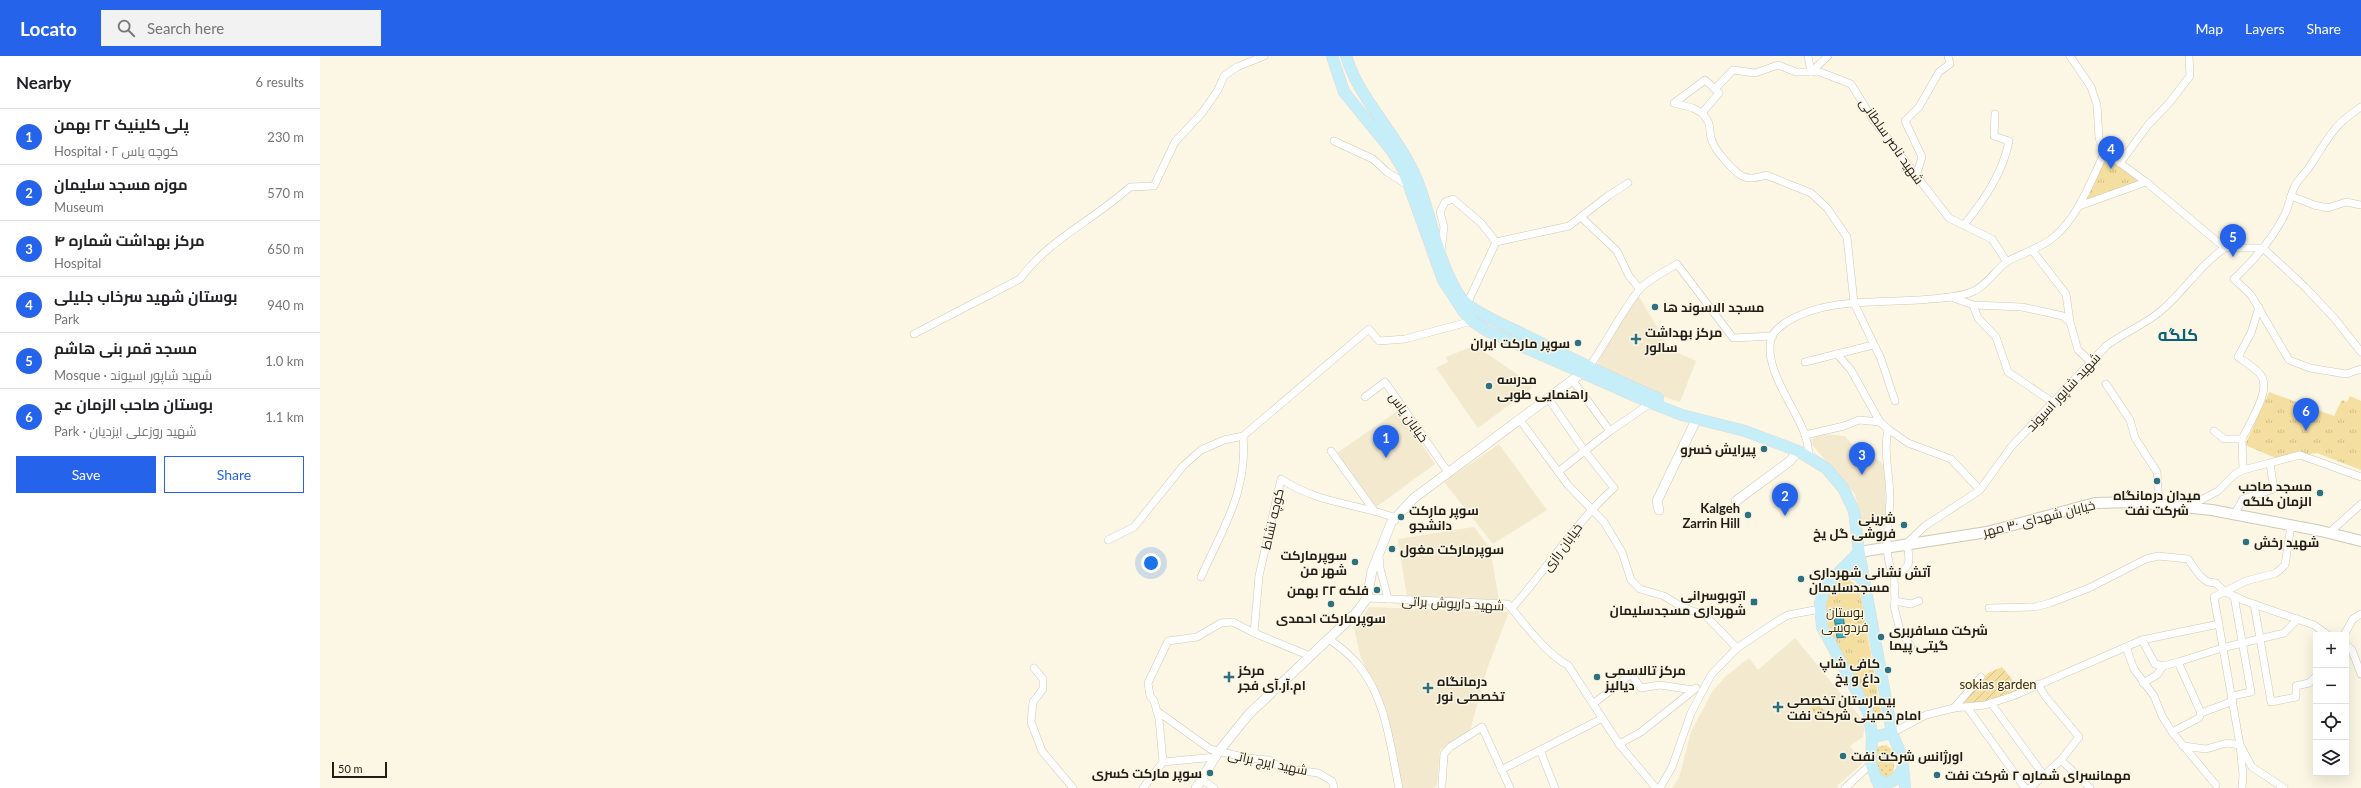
<!DOCTYPE html>
<html lang="en">
<head>
<meta charset="utf-8">
<style>
	body { margin:0; font-family:Lato,Cairo,sans-serif; background:#f2f2f2; color:#202124 }
	.controls { position:absolute; right:12px; bottom:12px; display:grid; overflow:hidden; border-radius:0px; box-shadow:0 4px 16px #0002 }
	.controls button { width:36px; height:36px; display:grid; place-items:center; padding:0; border:0; border-bottom:1px solid #e0e0e0; background:#fff; color:#202124; font:20px sans-serif }
	.scale { position:absolute; left:12px; bottom:10px; width:55px; box-sizing:border-box; padding-left:4px; border:2px solid #211e18; border-top:0; font-size:11px; line-height:14px; white-space:nowrap; color:#211e18; -webkit-text-stroke:3px #fcf6e4; paint-order:stroke }
	.you { position:absolute; left:831px; top:507px; width:14px; height:14px; margin:-10px; border:3px solid #fff; border-radius:50%; background:#1a73e8; box-shadow:0 0 0 6px #1a73e833 }
	.badge { display:grid; place-items:center; width:26px; height:26px; border-radius:50%; background:#2563eb; color:#fff; font-size:13px; font-weight:700 }
	.pin { position:absolute; translate:-50% -33px; filter:drop-shadow(0 1px 2px #0008) }
	.pin::after { content:''; position:absolute; top:21px; width:14px; height:12px; background:inherit; clip-path:polygon(0 0,100% 0,50% 100%) }
	.list { margin:0; padding:0; list-style:none }
	h2 { display:flex; justify-content:space-between; align-items:center; height:52px; margin:0; padding:0 16px; font-size:17px }
	h2 small { font-size:13px; font-weight:400; color:#757577 }
	.list li { display:grid; grid-template-columns:26px 1fr auto; gap:12px; align-items:center; box-sizing:border-box; height:56px; padding:0 16px; border-top:1px solid #e0e0e0 }
	.list b { display:block; font-size:15px; white-space:nowrap }
	.list p { margin:0; font-size:13px; white-space:nowrap; color:#757577 }
	.list em { font-size:13px; font-style:normal; color:#757577 }
	.actions { display:flex; gap:8px; padding:12px 16px }
	.actions a { flex:1; padding:9px 0; border:1px solid #2563eb; border-radius:0px; text-align:center; font-size:14px; color:#2563eb }
	.actions .main { background:#2563eb; color:#fff }
	.icon { flex:none; width:22px; height:22px; fill:none; stroke:currentColor; stroke-width:2; stroke-linecap:round; stroke-linejoin:round }
	.map { position:relative; flex:none; width:2041px; height:732px; overflow:hidden }
	header { display:flex; align-items:center; gap:24px; box-sizing:border-box; height:56px; padding:0 20px; background:#2563eb; color:#fff }
	header strong { font-size:19px }
	nav { display:flex; gap:22px; margin-inline-start:auto; font-size:14px }
	.search { width:280px; height:36px; background:#f2f2f2; display:flex; align-items:center; gap:10px; box-sizing:border-box; padding:0 14px; border-radius:0px; color:#757577; font-size:15px }
	main { display:flex }
	aside { flex:1; background:#fff }
	.map>svg:first-child { display:block }
</style>
</head>
<body>
<header>
<strong>Locato</strong>
<div class="search"><svg class="icon" aria-label="search" viewBox="0 0 24 24"><circle cx="10" cy="10" r="6"/><path d="M15 15l6 6"/></svg>Search here</div>
<nav><a>Map</a><a>Layers</a><a>Share</a></nav>
</header>
<main>
<aside>
<h2>Nearby<small>6 results</small></h2>
<ul class="list">
<li><span class="badge">1</span><div><b>پلی کلینیک ۲۲ بهمن</b><p>Hospital · کوچه یاس ۲</p></div><em>230 m</em></li>
<li><span class="badge">2</span><div><b>موزه مسجد سلیمان</b><p>Museum</p></div><em>570 m</em></li>
<li><span class="badge">3</span><div><b>مرکز بهداشت شماره ۴</b><p>Hospital</p></div><em>650 m</em></li>
<li><span class="badge">4</span><div><b>بوستان شهید سرخاب جلیلی</b><p>Park</p></div><em>940 m</em></li>
<li><span class="badge">5</span><div><b>مسجد قمر بنی هاشم</b><p>Mosque · شهید شاپور اسیوند</p></div><em>1.0 km</em></li>
<li><span class="badge">6</span><div><b>بوستان صاحب الزمان عج</b><p>Park · شهید روزعلی ایزدیان</p></div><em>1.1 km</em></li>
</ul>
<div class="actions"><a class="main">Save</a><a>Share</a></div>
</aside>
<div class="map">
<svg width="2041" height="732" viewBox="0 0 2041 732">
	<defs>
		<pattern id="grass-dots" width="8" height="8" patternUnits="userSpaceOnUse"><rect width="8" height="8" fill="#f4dfa0"/><path d="M2 2h.1M6 6h.1" fill="none" stroke="#d1bf89" stroke-width="1.8" stroke-linecap="round"/></pattern>
		<pattern id="park-tufts" width="24" height="20" patternUnits="userSpaceOnUse"><rect width="24" height="20" fill="#f4dfa0"/><path d="M3 7l-1-3M5 7V3M7 7l1-3M15 17l-1-3M17 17v-4M19 17l1-3" fill="none" stroke="#d1bf89"/></pattern>
		<pattern id="garden-furrows" width="10" height="10" patternUnits="userSpaceOnUse"><rect width="10" height="10" fill="#f4dfa0"/><path d="M-1 1l2-2M0 10L10 0M9 11l2-2" fill="none" stroke="#d1bf89"/></pattern>
		<pattern id="water-rules" width="6" height="5" patternUnits="userSpaceOnUse"><rect width="6" height="5" fill="#3aaac6"/><path d="M0 2.5h6" fill="none" stroke="#308aa0"/></pattern>
	</defs>
	<rect width="100%" height="100%" fill="#fcf6e4"/>
	<g fill="#f2e9cf">
		<path d="M1318,239l32,54 26,12 -16,41 -34,-11 -50,-24 17,-38z"/>
		<path d="M1151,291l4,4 5,-2 50,34 2,5 -54,40 -42,-60 12,-6 -2,-5z"/>
		<path d="M1079,354l36,54 -59,43 -39,-54z"/>
		<path d="M1501,378l24,2 12,15 23,10 5,8 1,57 -23,1 -8,-33 -46,-53z"/>
		<path d="M1179,388l48,66 -54,34 -49,-62z"/>
		<path d="M1154,471l16,21 9,52 -92,-3 -9,-58z"/>
		<path d="M1049,551l140,5 -22,57 -17,62 -30,19 -3,35 -4,3h-31l-19,-81 -23,-52 -6,-27z"/>
		<path d="M1475,582l70,85 -2,14 -13,9 13,17 -26,23 1,2h-166l7,-10 12,-46 21,-40 14,-16 23,-18 9,12z"/>
	</g>
	<g fill="url(#grass-dots)">
		<path d="M1491,645l7,2 8,10 -1,7h-7l-9,-16z"/>
		<path d="M1566,689l5,4c3,9 6,22 -2,29l-12,-3 -2,-25 2,-3z"/>
	</g>
	<g fill="url(#park-tufts)">
		<path d="M1787,101l31,24 -54,20z"/>
		<path d="M1949,336l65,24 8,-16 5,2 3,-6 11,5v69l-44,-17 -39,6 -33,-14z"/>
		<path d="M1527,522l12,9 22,125 -8,1 -46,-87 -2,-23 4,-15 11,-9z"/>
	</g>
	<path fill="url(#garden-furrows)" d="M1682,611l19,23 -36,13 -26,2 29,-32z"/>
	<path fill="url(#water-rules)" stroke="#328092" d="M1522,551l4,30 -9,1 -4,-29z"/>
	<g fill="none" stroke-linecap="round" stroke-linejoin="round">
		<g stroke="#cec8b7" stroke-width="8">
			<g id="minor">
				<path d="M1488,0l3,16 17,-16"/>
				<path d="M2041,51c-29,19 -33,32 -51,59 -5,8 -13,14 -16,22 -4,8 -5,18 -9,26 -12,25 -31,46 -51,65l17,16 38,65 21,8 36,6 15,-5"/>
				<path d="M1382,57l-9,-5 -19,-5 31,-23 10,9"/>
				<path d="M1014,85l39,18 14,13 22,14"/>
				<path d="M1785,96l41,30 79,66h38"/>
				<path d="M1800,107l28,-38 22,-23 20,-26 -1,-20"/>
				<path d="M1596,120l6,-19 -17,-36 14,-14 20,-35 11,-8 -2,-8"/>
				<path d="M1971,140l23,9 14,3 18,-6 15,3"/>
				<path d="M1759,150l67,-24"/>
				<path d="M1261,161l36,34 12,25 11,13"/>
				<path d="M1644,169c20,-25 39,-52 45,-84l-15,-5 1,-22"/>
				<path d="M1943,192l42,39 30,32 26,33"/>
				<path d="M1712,194l34,44 4,28"/>
				<path d="M1121,195l3,-24 -4,-15 5,-10 8,-3 28,24 15,19"/>
				<path d="M1631,241l22,8 49,2 41,9 7,6 8,28 13,12"/>
				<path d="M1147,248l29,-62 73,-16 39,-30 20,-13"/>
				<path d="M1653,249l5,13 18,19 12,35 46,31"/>
				<path d="M594,278l106,-55c28,-39 75,-60 110,-92l24,-1 21,-44 27,-29 16,-23 6,-14 13,-9 27,-11"/>
				<path d="M1517,298l14,16 29,52 8,7c-5,23 2,46 2,70 -1,27 -8,53 4,78"/>
				<path d="M1485,306l68,-17"/>
				<path d="M1269,311c18,-25 31,-53 50,-77 9,-11 27,-19 38,-26l56,74 40,-2"/>
				<path d="M1253,325l37,50"/>
				<path d="M1786,328l24,36 5,18 22,34 2,32"/>
				<path d="M1045,341l20,-15 63,90"/>
				<path d="M1575,345l-14,-42 -27,-56 -7,-66 -20,-29 -16,-15 -45,-18c-6,2 -17,5 -24,1 -9,-5 -27,-26 -30,-35 -5,-14 2,-14 -10,-28l17,-20 -4,-4 18,-19 22,3 23,-8 18,7h24l31,12 23,37 75,97 43,21 15,23"/>
				<path d="M1200,364l48,65 36,37 18,30 9,28 9,9 24,7 18,11 24,9 31,32"/>
				<path d="M1568,373l20,14 43,16 29,31"/>
				<path d="M1894,375l10,8h18l1,31"/>
				<path d="M1485,379l39,-9 15,-6 21,2"/>
				<path d="M1922,383c7,-16 31,-50 18,-65 -6,-7 -15,-12 -22,-17l13,-24 8,-26"/>
				<path d="M1011,395l42,58"/>
				<path d="M1490,402c-2,-7 -2,-16 -5,-23 -9,-27 -44,-69 -33,-99 2,-5 9,-10 13,-13 41,-27 98,-19 145,-24 14,-1 31,-2 44,-8 14,-7 22,-22 34,-30 15,-8 33,-13 46,-24 25,-21 37,-57 51,-85l-6,-14 -2,-33 -6,-18 -21,-31"/>
				<path d="M1238,416l52,-41 41,-28"/>
				<path d="M1866,452l32,-17 17,-17 8,-4 57,-15 61,22"/>
				<path d="M1914,459l9,-16 31,-10 -4,-25"/>
				<path d="M2009,477l32,-29"/>
				<path d="M788,484l26,-13 49,-61 18,-16 23,-10 19,-4 126,-107 10,12 26,-2 67,-18"/>
				<path d="M1059,500l1,12 8,31"/>
				<path d="M881,521c22,-49 47,-86 42,-141"/>
				<path d="M1047,542l141,6c15,18 40,52 60,61l51,79 37,44"/>
				<path d="M1575,545l-1,-24c18,-11 16,-14 13,-34l18,-17 55,-36 31,-43 95,-101c18,-14 39,-21 56,-36 23,-20 38,-45 63,-62"/>
				<path d="M1934,548l17,98 25,-5v-11l13,-3 7,-7"/>
				<path d="M1192,552c35,-39 63,-85 102,-120l-30,-38 -36,-52"/>
				<path d="M1669,552l46,-1 15,-4 39,-15 57,-29 12,-3 30,3 12,17 8,6 8,1 9,9 20,9 69,24 14,10"/>
				<path d="M934,577l5,-57 22,-97c38,25 74,24 115,39"/>
				<path d="M2024,579l9,-16 8,-5"/>
				<path d="M1008,582c9,7 19,14 26,22 32,34 36,85 45,128"/>
				<path d="M1822,584l13,24 8,2"/>
				<path d="M2026,589l6,5 9,24"/>
				<path d="M1591,590l-11,-15 -6,-25 1,-5 16,3 8,-3"/>
				<path d="M1806,591l8,22 20,27 8,20 10,16 44,53"/>
				<path d="M1858,606l44,-14 62,-15 14,-14"/>
				<path d="M714,612l9,11v10l-10,13 -2,20 11,29 31,37"/>
				<path d="M1823,627l14,-8 6,-9 15,-4 23,51"/>
				<path d="M1718,628l7,12 34,41 -18,23 29,28"/>
				<path d="M1912,640l19,-4 -17,-96"/>
				<path d="M1671,647l54,74"/>
				<path d="M1273,648l38,-30 10,14 19,-3 33,5 3,-2"/>
				<path d="M1647,651l58,81"/>
				<path d="M1634,652l27,-31"/>
				<path d="M837,655l53,38 37,9 22,2 12,8 37,5 14,8 2,7"/>
				<path d="M1852,676l27,-14 2,-5 32,-12"/>
				<path d="M1572,677l34,-18 28,-7 31,-3 28,-9 129,-56 77,-16"/>
				<path d="M1299,688l22,-12 54,-43"/>
				<path d="M1863,690l23,3 21,-6 13,2 12,22 32,21"/>
				<path d="M1220,694l15,38"/>
				<path d="M843,706l-4,-43 -5,-18 -4,-5 -2,-13 20,-42 29,-4 24,-14 12,-1 21,11 56,23"/>
				<path d="M1181,714l100,-51"/>
				<path d="M881,723l13,9"/>
				<path d="M1122,729l2,-31 6,-7 32,-20 28,61"/>
				<path d="M823,732l20,-26 53,-5"/>
				<path d="M1340,732l12,-21 19,-54 20,-38 26,-27 39,-26 12,-7 32,-6"/>
				<path d="M1525,732l26,-24"/>
				<path d="M1710,732l31,-28"/>
				<path d="M1922,732l1,-13 -3,-30 -26,-148 32,-16 30,-8 9,-8 6,-40"/>
			</g>
		</g>
		<g stroke="#cec8b7" stroke-width="10">
			<g id="tertiary">
				<path d="M1416,445l54,-40 8,-10"/>
				<path d="M1339,454l-2,-9 40,-83"/>
				<path d="M876,732l23,-37 30,-37 108,-102 10,-14 5,-27 19,-48 23,-25 172,-128"/>
			</g>
		</g>
		<g stroke="#cec8b7" stroke-width="12">
			<path id="secondary" d="M1539,496l128,-20 108,-29 40,-1 77,8 109,21 40,10"/>
		</g>
		<g stroke="#dbdbda" stroke-width="12">
			<g id="primary">
				<path d="M1012,0l12,36 48,59 11,18 40,111 20,31 9,10 15,10 164,72 31,12 63,16 53,20 28,17 17,20 11,23 5,41 26,142 7,39 10,24 3,31"/>
				<path d="M1026,0c14,45 49,75 68,117 17,37 21,82 42,117 2,5 8,11 11,14 18,14 42,23 62,33 42,21 85,43 129,61"/>
				<path d="M1539,496l-33,33 -6,18 2,24 47,87 3,23 -1,27 9,24"/>
				<path d="M1520,515l18,4 7,8"/>
				<path d="M1552,681l20,-4"/>
				<path d="M1556,723c13,7 20,3 27,-11"/>
			</g>
		</g>
		<use href="#minor" stroke="#fff" stroke-width="7"/>
		<use href="#tertiary" stroke="#fff" stroke-width="9"/>
		<use href="#secondary" stroke="#fff" stroke-width="10"/>
		<use href="#primary" stroke="#c5eef9" stroke-width="11"/>
	</g>
	<g fill="#2d7082" stroke="#fcf6e4" stroke-width="1.5">
		<circle cx="1335" cy="251" r="4"/>
		<path d="M1314 277h4v4h4v4h-4v4h-4v-4h-4v-4h4z"/>
		<circle cx="1258" cy="287" r="4"/>
		<circle cx="1169" cy="330" r="4"/>
		<circle cx="1444" cy="393" r="4"/>
		<circle cx="1837" cy="425" r="4"/>
		<circle cx="2000" cy="437" r="4"/>
		<circle cx="1428" cy="459" r="4"/>
		<circle cx="1081" cy="461" r="4"/>
		<circle cx="1584" cy="469" r="4"/>
		<circle cx="1926" cy="486" r="4"/>
		<circle cx="1072" cy="493" r="4"/>
		<circle cx="1035" cy="506" r="4"/>
		<circle cx="1481" cy="523" r="4"/>
		<circle cx="1057" cy="534" r="4"/>
		<rect x="1430" y="542" width="8" height="8" rx="2"/>
		<circle cx="1011" cy="548" r="4"/>
		<circle cx="1561" cy="581" r="4"/>
		<circle cx="1568" cy="614" r="4"/>
		<path d="M907 615h4v4h4v4h-4v4h-4v-4h-4v-4h4z"/>
		<circle cx="1277" cy="621" r="4"/>
		<path d="M1106 626h4v4h4v4h-4v4h-4v-4h-4v-4h4z"/>
		<path d="M1456 645h4v4h4v4h-4v4h-4v-4h-4v-4h4z"/>
		<circle cx="1523" cy="700" r="4"/>
		<circle cx="890" cy="717" r="4"/>
		<circle cx="1617" cy="719" r="4"/>
	</g>
	<g text-anchor="middle" dominant-baseline="central" stroke-width="3" stroke-linejoin="round" paint-order="stroke">
		<g font-size="13" fill="#211e18" stroke="#fcf6e4">
			<text transform="translate(1572 85) rotate(55)">شهید ناصر سلطانی</text>
			<text transform="translate(1743 336) rotate(-47)">شهید شاپور اسیوند</text>
			<text transform="translate(1089 361) rotate(55)">خیابان یاس</text>
			<text transform="translate(1719 462) rotate(-14)">خیابان شهدای ۳۰ مهر</text>
			<text transform="translate(952 463) rotate(-77)">کوچه نشاط</text>
			<text transform="translate(1242 491) rotate(-53)">خیابان رازی</text>
			<text transform="translate(1133 547) rotate(3)">شهید داریوش براتی</text>
			<text transform="translate(948 706) rotate(12)">شهید ایرج براتی</text>
		</g>
		<g font-size="13" font-weight="bold" fill="#211e18" stroke="#fcf6e4" text-anchor="start">
			<text x="1343" y="251">مسجد الاسوند ها</text>
			<text x="1325" y="276">مرکز بهداشت<tspan x="1325" dy="15">سالور</tspan></text>
			<text x="1250" y="287" text-anchor="end">سوپر مارکت ایران</text>
			<text x="1177" y="323">مدرسه<tspan x="1177" dy="15">راهنمایی طوبی</tspan></text>
			<text x="1436" y="393" text-anchor="end">پیرایش خسرو</text>
			<text x="1992" y="430" text-anchor="end">مسجد صاحب<tspan x="1992" dy="15">الزمان کلگه</tspan></text>
			<text x="1837" y="439" text-anchor="middle">میدان درمانگاه<tspan x="1837" dy="15">شرکت نفت</tspan></text>
			<text x="1420" y="452" text-anchor="end">Kalgeh<tspan x="1420" dy="15">Zarrin Hill</tspan></text>
			<text x="1089" y="454">سوپر مارکت<tspan x="1089" dy="15">دانشجو</tspan></text>
			<text x="1576" y="462" text-anchor="end">شرینی<tspan x="1576" dy="15">فروشی گل یخ</tspan></text>
			<text x="1934" y="486">شهید رخش</text>
			<text x="1080" y="493">سوپرمارکت مغول</text>
			<text x="1027" y="499" text-anchor="end">سوپرمارکت<tspan x="1027" dy="15">شهر من</tspan></text>
			<text x="1489" y="516">آتش نشانی شهرداری<tspan x="1489" dy="15">مسجدسلیمان</tspan></text>
			<text x="1049" y="534" text-anchor="end">فلکه ۲۲ بهمن</text>
			<text x="1426" y="539" text-anchor="end">اتوبوسرانی<tspan x="1426" dy="15">شهرداری مسجدسلیمان</tspan></text>
			<text x="1011" y="562" text-anchor="middle">سوپرمارکت احمدی</text>
			<text x="1569" y="574">شرکت مسافربری<tspan x="1569" dy="15">گیتی پیما</tspan></text>
			<text x="1560" y="607" text-anchor="end">کافی شاپ<tspan x="1560" dy="15">داغ و یخ</tspan></text>
			<text x="918" y="614">مرکز<tspan x="918" dy="15">ام.آر.آی فجر</tspan></text>
			<text x="1285" y="614">مرکز تالاسمی<tspan x="1285" dy="15">دیالیز</tspan></text>
			<text x="1117" y="625">درمانگاه<tspan x="1117" dy="15">تخصصی نور</tspan></text>
			<text x="1467" y="644">بیمارستان تخصصی<tspan x="1467" dy="15">امام خمینی شرکت نفت</tspan></text>
			<text x="1531" y="700">اورژانس شرکت نفت</text>
			<text x="882" y="717" text-anchor="end">سوپر مارکت کسری</text>
			<text x="1625" y="719">مهمانسرای شماره ۲ شرکت نفت</text>
		</g>
		<g font-size="13" fill="#372c07" stroke="#fcf6e4">
			<text x="1525" y="556">بوستان<tspan x="1525" dy="15">فردوسی</tspan></text>
			<text x="1678" y="628">sokias garden</text>
		</g>
		<g font-size="17" font-weight="bold" fill="#096275" stroke="#fcf6e4">
			<text x="1858" y="278">کلگه</text>
		</g>
	</g>
</svg>
<div class="controls">
<button>+</button>
<button>−</button>
<button><svg class="icon" aria-label="locate" viewBox="0 0 24 24"><circle cx="12" cy="12" r="6"/><path d="M12 2v4M12 18v4M2 12h4M18 12h4"/></svg></button>
<button><svg class="icon" aria-label="layers" viewBox="0 0 24 24"><path d="M12 4l9 5-9 5-9-5zM3 14l9 5 9-5"/></svg></button>
</div>
<div class="scale">50 m</div>
<div class="you"></div>
<div class="pin badge" style="left:1066px;top:402px">1</div>
<div class="pin badge" style="left:1465px;top:460px">2</div>
<div class="pin badge" style="left:1542px;top:419px">3</div>
<div class="pin badge" style="left:1791px;top:113px">4</div>
<div class="pin badge" style="left:1913px;top:201px">5</div>
<div class="pin badge" style="left:1986px;top:375px">6</div>
</div>
</main>
</body>
</html>
